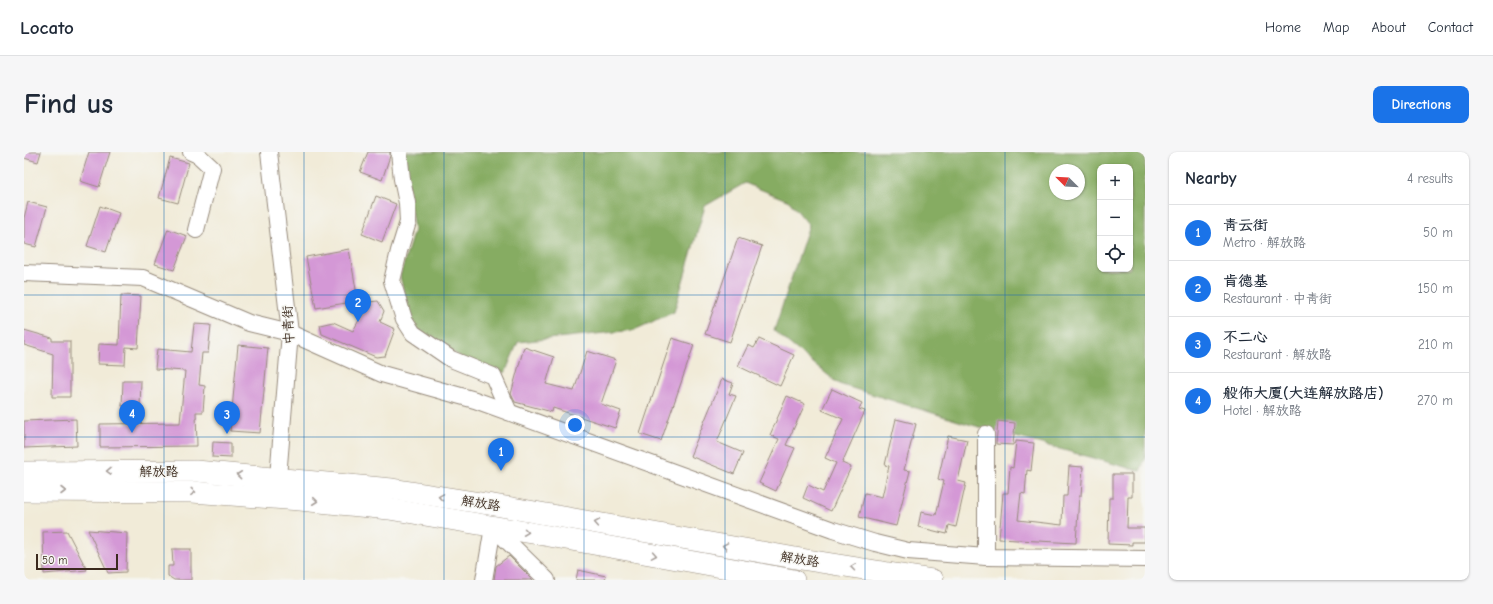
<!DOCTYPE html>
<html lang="en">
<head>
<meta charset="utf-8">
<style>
	body { margin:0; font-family:"Comic Neue","LXGW WenKai TC",sans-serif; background:#f6f6f7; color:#1f2937 }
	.controls { position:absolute; right:12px; top:12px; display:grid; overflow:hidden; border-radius:8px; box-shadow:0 1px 3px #0004 }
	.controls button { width:36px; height:36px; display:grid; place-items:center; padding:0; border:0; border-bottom:1px solid #e0e1e3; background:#fff; color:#1f2937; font:20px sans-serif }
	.compass { position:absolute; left:1025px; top:12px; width:36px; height:36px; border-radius:50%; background:#fff; box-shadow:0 1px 3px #0004; rotate:294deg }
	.scale { position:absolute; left:12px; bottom:10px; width:82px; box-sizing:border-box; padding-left:4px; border:2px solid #3b2a1e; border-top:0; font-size:11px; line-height:14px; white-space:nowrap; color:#3b2a1e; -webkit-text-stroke:3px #f6f6f2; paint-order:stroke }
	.you { position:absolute; left:551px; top:273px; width:14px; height:14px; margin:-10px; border:3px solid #fff; border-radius:50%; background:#1a73e8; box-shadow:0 0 0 6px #1a73e833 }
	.badge { display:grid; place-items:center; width:26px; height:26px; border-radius:50%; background:#1a73e8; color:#fff; font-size:13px; font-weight:700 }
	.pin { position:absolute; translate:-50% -33px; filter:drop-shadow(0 1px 2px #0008) }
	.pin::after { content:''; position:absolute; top:21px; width:14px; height:12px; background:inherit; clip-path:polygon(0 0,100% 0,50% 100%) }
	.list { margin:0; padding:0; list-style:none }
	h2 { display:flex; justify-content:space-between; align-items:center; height:52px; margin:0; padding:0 16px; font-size:17px }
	h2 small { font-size:13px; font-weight:400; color:#747a83 }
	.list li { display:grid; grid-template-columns:26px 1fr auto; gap:12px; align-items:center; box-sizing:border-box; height:56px; padding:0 16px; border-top:1px solid #e0e1e3 }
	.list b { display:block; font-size:15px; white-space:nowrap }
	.list p { margin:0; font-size:13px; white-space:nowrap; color:#747a83 }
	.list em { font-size:13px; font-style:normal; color:#747a83 }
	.icon { flex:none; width:22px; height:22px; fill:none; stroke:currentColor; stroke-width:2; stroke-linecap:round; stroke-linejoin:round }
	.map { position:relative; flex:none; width:1121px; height:428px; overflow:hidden; border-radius:8px }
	header { display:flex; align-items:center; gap:24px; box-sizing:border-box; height:56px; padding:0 20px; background:#fff; border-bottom:1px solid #e0e1e3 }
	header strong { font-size:19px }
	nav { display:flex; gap:22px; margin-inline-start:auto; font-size:14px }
	.intro { display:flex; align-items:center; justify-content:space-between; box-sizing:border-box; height:96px; padding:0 24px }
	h1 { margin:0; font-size:28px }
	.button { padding:10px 18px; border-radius:8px; background:#1a73e8; color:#fff; font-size:14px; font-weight:700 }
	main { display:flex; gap:24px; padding:0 24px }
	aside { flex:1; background:#fff; border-radius:8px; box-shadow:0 1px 3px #0004 }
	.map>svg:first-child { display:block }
</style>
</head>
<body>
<header>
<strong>Locato</strong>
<nav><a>Home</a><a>Map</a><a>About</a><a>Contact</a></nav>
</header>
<div class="intro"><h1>Find us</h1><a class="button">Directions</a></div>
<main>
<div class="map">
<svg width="1121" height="428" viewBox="0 0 1121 428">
	<rect width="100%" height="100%" fill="#f6f6f2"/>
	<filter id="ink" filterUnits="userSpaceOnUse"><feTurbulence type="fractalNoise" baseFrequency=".025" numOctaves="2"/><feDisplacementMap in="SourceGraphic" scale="8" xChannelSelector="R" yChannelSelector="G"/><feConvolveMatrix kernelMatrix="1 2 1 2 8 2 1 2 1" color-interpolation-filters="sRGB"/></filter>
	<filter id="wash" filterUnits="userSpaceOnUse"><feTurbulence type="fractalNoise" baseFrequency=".012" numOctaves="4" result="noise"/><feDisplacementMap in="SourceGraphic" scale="16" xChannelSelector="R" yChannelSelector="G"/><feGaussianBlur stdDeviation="0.9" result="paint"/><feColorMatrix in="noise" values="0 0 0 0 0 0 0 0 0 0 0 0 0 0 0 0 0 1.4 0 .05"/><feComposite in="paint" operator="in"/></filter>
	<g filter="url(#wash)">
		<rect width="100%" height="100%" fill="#f1ebd8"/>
		<path fill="#86ac62" stroke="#606b40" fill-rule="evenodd" d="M379,0h736l6,7v300l-5,12 -175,-48 -126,-39 -65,-53 35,-106 -20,-24 -44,-18 -40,23 -31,106 -40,18 -116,12 -13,31 -43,-15 -51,-33 -11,-49 14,-46zM1076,15h30v102h-30zM1031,18h24v24h-24z"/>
		<g id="blocks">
			<g fill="#d498d6">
				<path d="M0,0h17l-3,10 -14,-4z"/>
				<path d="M65,0h21l-11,35 -19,-6z"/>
				<path d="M344,0h22v4l-8,24 -22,-8z"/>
				<path d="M146,6l19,5 -11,40 -19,-5z"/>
				<path d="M352,44l20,8 -14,38 -20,-8z"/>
				<path d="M4,50l19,5 -11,40 -12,-3v-26z"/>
				<path d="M76,54l19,7 -13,39 -19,-6z"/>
				<path d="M144,77l19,7 -13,34 -19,-6z"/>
				<path d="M714,86l24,8 -32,96 -25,-8z"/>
				<path d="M325,97l9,52 -42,7 -10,-51z"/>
				<path d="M97,143l20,1 -3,52 -12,-1 -1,18 -27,-1 1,-20 20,1z"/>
				<path d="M354,149l6,10 -4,11 15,7 -10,27 -9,1 -54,-23 -2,-9 13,-3 20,9 16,-29z"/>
				<path d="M170,172l17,1 -3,28h-6l-3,32 6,1 -2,26h-7l1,34 -97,1v-23l80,-1 5,-52 -30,-2 2,-20 34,3z"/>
				<path d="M0,178l28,8v3h18v56h-18l1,-43 -29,-9z"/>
				<path d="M648,186l22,7 -33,96 -21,-7z"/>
				<path d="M735,187l35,16 -14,31 -42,-20 10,-21 6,3z"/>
				<path d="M214,193l30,3 -8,85 -30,-2z"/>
				<path d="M500,195l30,10 -8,27 28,7 13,-40 29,9 -15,44 20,7 -6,17 -62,-20 -1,4 -37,-10 -4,-8z"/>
				<path d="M698,227l11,4 -4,11 7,2 -19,46 26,11 -9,21 -44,-18z"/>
				<path d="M99,229h18l-1,25h-18z"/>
				<path d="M808,237l30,14 -3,6 6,2 -23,52 9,4 -20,44 -28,-13 5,-13 15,7 13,-29 -11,-5 18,-39 -21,-9z"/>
				<path d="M763,244l18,8 -19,41 9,3 -19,43 -17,-8 20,-44 -9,-4z"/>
				<path d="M52,267l1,27 -53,2v-27z"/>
				<path d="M872,267l20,5 -12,46 6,1 -14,55 -37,-9 6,-24 17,4 7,-31 -4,-1z"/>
				<path d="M974,269l17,2 -2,22 -17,-1z"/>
				<path d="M924,284l19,4 -9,41 8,2 -10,44 -7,-2 -2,9 -29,-7 3,-15 15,3 8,-34 -6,-2z"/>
				<path d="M992,289l18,2 -3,28 -4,-1 -2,24 -4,-1 -3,27 44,5 1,-29h4l2,-30 14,1 -2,29h-2l-3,47 -77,-4 4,-46h5l2,-26 3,1z"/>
				<path d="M189,290l18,1v15l-19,-1z"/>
				<path d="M1089,322h19v23h-4l-1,31h18v14h-13v3l-24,-1 1,-46h4z"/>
				<path d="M64,378l39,3 -1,39 -18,1z"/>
				<path d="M43,379l20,39 -43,4 -1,-42z"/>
				<path d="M148,397h19v31h-17l-6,-4v-10h5z"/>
				<path d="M485,404l24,24h-39l2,-14z"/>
				<path d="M554,418l28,6 -1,4h-29z"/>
			</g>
		</g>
	</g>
	<g filter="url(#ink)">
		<use href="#blocks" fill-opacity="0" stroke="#968a7b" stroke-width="1"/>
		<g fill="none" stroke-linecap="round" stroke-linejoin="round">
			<g stroke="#968a7b" stroke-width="18">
				<g id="minor">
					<path d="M167,0l7,3 14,13 -16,62"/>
					<path d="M245,0l21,181 -13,156"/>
					<path d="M375,0l3,27 5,24 1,19 -9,29 -7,30 12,38 9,14 38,26 42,17 16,36"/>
					<path d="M0,121l119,5 106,45 41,10 92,41 93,26 358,130 42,13 33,8 78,6 159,2"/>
					<path d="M962,282v123"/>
					<path d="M469,375l54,53"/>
					<path d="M460,428l9,-53"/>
				</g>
			</g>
			<g stroke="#968a7b" stroke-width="22">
				<g id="major">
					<path d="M0,320l172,-1 196,18 108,17 301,53 132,21"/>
					<path d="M0,339l168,1 108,8 89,9 149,25 256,46"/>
				</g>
			</g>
			<use href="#minor" stroke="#fff" stroke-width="16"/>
			<use href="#major" stroke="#fff" stroke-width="21"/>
		</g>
		<defs><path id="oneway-chevron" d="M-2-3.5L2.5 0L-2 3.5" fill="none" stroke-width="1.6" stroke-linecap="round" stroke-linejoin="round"/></defs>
		<g stroke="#a79f9a">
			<use href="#oneway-chevron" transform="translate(85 319) rotate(179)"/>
			<use href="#oneway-chevron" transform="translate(215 323) rotate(-174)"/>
			<use href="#oneway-chevron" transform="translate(39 339)"/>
			<use href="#oneway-chevron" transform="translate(169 340) rotate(3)"/>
			<use href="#oneway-chevron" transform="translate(417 345) rotate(-171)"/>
			<use href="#oneway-chevron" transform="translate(291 349) rotate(6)"/>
			<use href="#oneway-chevron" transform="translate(573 371) rotate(-170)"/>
			<use href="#oneway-chevron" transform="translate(502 380) rotate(8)"/>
			<use href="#oneway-chevron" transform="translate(701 394) rotate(-170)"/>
			<use href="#oneway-chevron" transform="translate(630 403) rotate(10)"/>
			<use href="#oneway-chevron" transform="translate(829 415) rotate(-172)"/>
		</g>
	</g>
	<path fill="none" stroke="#1f6fb2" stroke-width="1" stroke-opacity="0.55" d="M140,0v428M280,0v428M420,0v428M560,0v428M701,0v428M841,0v428M981,0v428M0,143h1121M0,285h1121"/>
	<g text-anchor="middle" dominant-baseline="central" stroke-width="3" stroke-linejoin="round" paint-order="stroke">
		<g font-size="13" fill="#3b2a1e" stroke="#f6f6f2">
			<text transform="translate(264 173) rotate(-93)">中青街</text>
			<text x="135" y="319">解放路</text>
			<text transform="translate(457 351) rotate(9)">解放路</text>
			<text transform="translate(776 407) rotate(9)">解放路</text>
		</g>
	</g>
</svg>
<div class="controls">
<button>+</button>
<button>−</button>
<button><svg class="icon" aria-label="locate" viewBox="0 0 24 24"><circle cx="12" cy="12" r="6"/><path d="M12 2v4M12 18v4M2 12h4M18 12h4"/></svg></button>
</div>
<svg class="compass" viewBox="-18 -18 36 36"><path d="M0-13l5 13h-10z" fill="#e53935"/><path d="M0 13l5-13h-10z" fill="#747a83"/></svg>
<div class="scale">50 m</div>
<div class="you"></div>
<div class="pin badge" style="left:477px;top:319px">1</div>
<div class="pin badge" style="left:334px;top:170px">2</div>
<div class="pin badge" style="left:203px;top:282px">3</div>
<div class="pin badge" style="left:108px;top:281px">4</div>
</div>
<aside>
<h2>Nearby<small>4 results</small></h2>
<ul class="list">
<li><span class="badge">1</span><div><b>青云街</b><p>Metro · 解放路</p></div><em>50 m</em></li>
<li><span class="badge">2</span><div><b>肯德基</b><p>Restaurant · 中青街</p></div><em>150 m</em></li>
<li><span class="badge">3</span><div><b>不二心</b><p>Restaurant · 解放路</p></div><em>210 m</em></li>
<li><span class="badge">4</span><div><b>般佈大厦(大连解放路店)</b><p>Hotel · 解放路</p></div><em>270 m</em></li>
</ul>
</aside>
</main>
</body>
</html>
